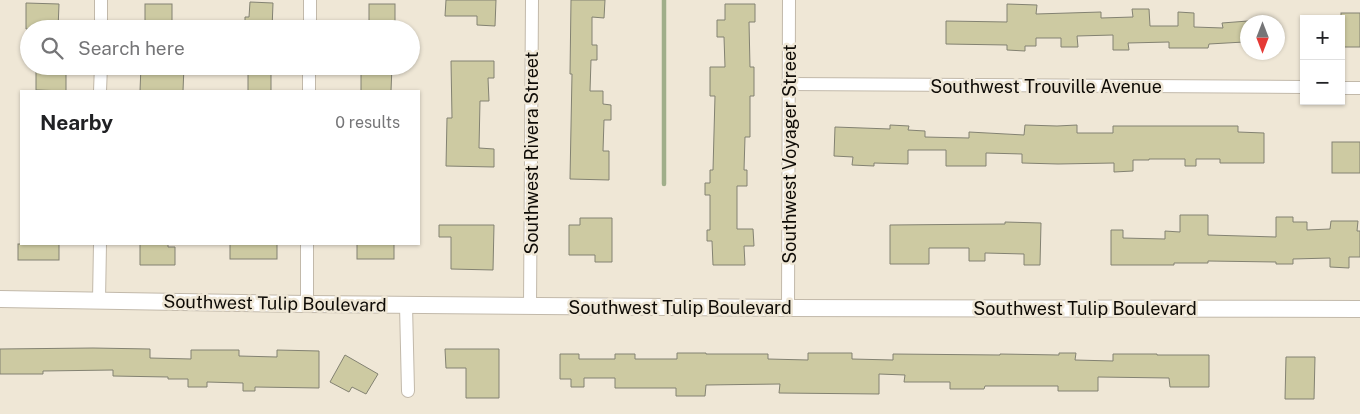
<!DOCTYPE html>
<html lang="en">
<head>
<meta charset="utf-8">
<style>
	body { margin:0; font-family:"Public Sans",sans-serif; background:#f6f6f6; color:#202124 }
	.controls { position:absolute; right:15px; top:15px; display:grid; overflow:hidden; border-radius:0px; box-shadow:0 1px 4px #0004 }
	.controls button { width:45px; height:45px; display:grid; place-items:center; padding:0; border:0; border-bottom:1px solid #e0e0e0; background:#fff; color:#202124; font:25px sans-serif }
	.compass { position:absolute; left:1240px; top:15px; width:45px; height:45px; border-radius:50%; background:#fff; box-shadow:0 1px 4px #0004; rotate:180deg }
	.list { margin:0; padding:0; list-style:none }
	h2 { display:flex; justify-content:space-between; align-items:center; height:65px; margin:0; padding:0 20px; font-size:21px }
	h2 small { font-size:16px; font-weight:400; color:#757577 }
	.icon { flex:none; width:28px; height:28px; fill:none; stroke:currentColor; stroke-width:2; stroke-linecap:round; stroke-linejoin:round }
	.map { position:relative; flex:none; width:1360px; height:414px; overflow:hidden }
	.search { position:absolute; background:#fff; box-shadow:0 1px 4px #0004; left:20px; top:20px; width:400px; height:55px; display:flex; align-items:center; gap:12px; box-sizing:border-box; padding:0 18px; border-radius:28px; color:#757577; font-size:19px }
	.panel { position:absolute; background:#fff; box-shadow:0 1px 4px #0004; left:20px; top:90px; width:400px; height:155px; border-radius:0px }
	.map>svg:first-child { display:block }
</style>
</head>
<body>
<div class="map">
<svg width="1360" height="414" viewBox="0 0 1360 414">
	<rect width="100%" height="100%" fill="#efe7d6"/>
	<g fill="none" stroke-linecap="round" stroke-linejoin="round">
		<path stroke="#a0ae8a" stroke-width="4.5" d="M664,184v-184"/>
	</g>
	<g fill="#cdcaa2" stroke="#838272">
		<path d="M446,0h50l-1,26 -18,-1v-9h-32z"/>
		<path d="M571,0h34l-1,18 -12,-1v28h5v15h-6l-1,31h13v13l8,1v15h-7l-1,31h6v29l-39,-1 2,-105h-2z"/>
		<path d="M250,2l23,1 -1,26h-27v-12h4z"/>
		<path d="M26,3l33,1 -1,25h-32z"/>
		<rect x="145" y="4" width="27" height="25"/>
		<rect x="369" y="4" width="26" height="25"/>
		<path d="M725,4h30v18h-6l1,45h4v29h-4v41h-5l-1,33h3v16h-10v43h16l1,17h-10l1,19h-32l-1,-24h-5v-11h3v-35h-5v-12h5v-13h3l2,-74h-5v-29h15l-1,-30h-7v-17h8z"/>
		<path d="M1007,4l30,1 -1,9 65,-2v6l32,-1 -1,-8h17l1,17h28v-14l16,1v14l29,1 -1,-5 26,-2v15h-4v6l-35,2 -1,4h-39v-6l-41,1 1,7h-16v-15l-36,1 1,11h-17v-9h-25v8h-11v5l-18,-1v-5l-61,-1v-23l61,1z"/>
		<rect x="1341" y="13" width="19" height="34"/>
		<path d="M451,61h43v17h-6l1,23h-9l-1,47 15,1v18l-48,-1 1,-48h5z"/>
		<path d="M46,66h20v25l-30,-1v-19h10z"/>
		<path d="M141,66h43l-1,25h-43z"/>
		<rect x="248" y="66" width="23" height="25"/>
		<path d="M361,66h31l-1,25h-30z"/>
		<path d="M890,125l19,1 -1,4 17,1v6l44,1v-6l55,3 1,-10 32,1 20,-1v8h36v-7h125v6l26,1v30h-44v-4h-24v7h-11v-7h-36v1h-16v11l-19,1v-9l-56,1 -36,-1v-9l-36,-1v13h-40v-16h-38v14l-34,-1v3l-22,-1 1,-8 -19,-1 1,-29 55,2z"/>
		<rect x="1332" y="142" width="28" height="31"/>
		<path d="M1180,215h28v20l68,2v-20h17v5h14v8l23,-1 1,-8h27l-1,10h3v26h-11v11l-19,-1v-9l-37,1v5h-17v-2l-68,-1v2h-34v2h-63v-35h12v8l42,1v-8l15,1z"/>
		<path d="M580,218h32v44h-17v-7h-26v-30h11z"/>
		<path d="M1005,222l36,1 -1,42h-16v-11l-39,-1v8h-16v-13h-40v16h-39v-39l115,-1z"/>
		<path d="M439,225h55l-1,45 -42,-1v-32h-12z"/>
		<rect x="18" y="244" width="41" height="16"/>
		<path d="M140,244h28v3h7v18h-35z"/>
		<rect x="230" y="244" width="47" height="15"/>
		<rect x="357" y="244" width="37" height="15"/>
		<path d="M93,348l57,1v9l41,1v-9h48v6l38,1v-7l42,1v37l-64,-1v4h-12v-8l-36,-1v5h-19v-8h-20v-2l-55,-1v-6l-70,1v3h-43v-25z"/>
		<path d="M445,349h54v49h-33v-30h-20z"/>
		<path d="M677,353h29v1h62v5l40,1v-7h44v6l41,1v-6l107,1v-1l59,1v-2h17l-1,7 38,1v-7h44v1h52v32h-39l-1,-9 -71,-1v14h-40v-5h-73l-1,3h-34v-7h-46l1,-7 -26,-1v20l-100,-1 1,-9 -74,1 -1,11h-29v-8h-61v-10h-31v9h-13v-8h-11v-25h19v5h36v-5h20v5h42z"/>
		<path d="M345,355l33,19 -12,20 -14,-7 -3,5 -19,-10z"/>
		<path d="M1286,357h29l-1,42h-29z"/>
	</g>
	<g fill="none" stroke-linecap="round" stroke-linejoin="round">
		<g stroke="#c2b9aa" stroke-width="14">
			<g id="minor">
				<path d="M101,29v-29"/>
				<path d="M310,29v-29"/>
				<path d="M788,84l516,3"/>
				<path d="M1341,88h19"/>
				<path d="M100,91l1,-25"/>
				<path d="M309,91v-25"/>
				<path d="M99,300l1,-56"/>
				<path d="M307,304v-60"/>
				<path d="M406,305l2,86"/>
				<path d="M530,306l2,-306"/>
				<path d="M788,308l1,-308"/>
			</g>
		</g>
		<g stroke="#c2b9aa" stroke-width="18">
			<path id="tertiary" d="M0,299l307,5 481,4 572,1"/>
		</g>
		<use href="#minor" stroke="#fff" stroke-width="12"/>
		<use href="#tertiary" stroke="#fff" stroke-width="16"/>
	</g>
	<g text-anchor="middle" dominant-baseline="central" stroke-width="5" stroke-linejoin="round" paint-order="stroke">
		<g font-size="18" fill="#0e0b06" stroke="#efe7d6">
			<text x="1046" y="86">Southwest Trouville Avenue</text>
			<text transform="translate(531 153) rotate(-90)">Southwest Rivera Street</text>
			<text transform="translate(789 154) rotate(-90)">Southwest Voyager Street</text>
			<text transform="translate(275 303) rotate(1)">Southwest Tulip Boulevard</text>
			<text x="680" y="307">Southwest Tulip Boulevard</text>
			<text x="1085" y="308">Southwest Tulip Boulevard</text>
		</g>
	</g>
</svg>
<div class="controls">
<button>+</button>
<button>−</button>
</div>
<svg class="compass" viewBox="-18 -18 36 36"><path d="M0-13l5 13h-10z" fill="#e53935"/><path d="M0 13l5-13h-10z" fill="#757577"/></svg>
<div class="search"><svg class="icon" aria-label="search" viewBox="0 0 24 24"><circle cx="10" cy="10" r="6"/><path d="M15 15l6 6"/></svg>Search here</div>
<section class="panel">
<h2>Nearby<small>0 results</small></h2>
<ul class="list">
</ul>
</section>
</div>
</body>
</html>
